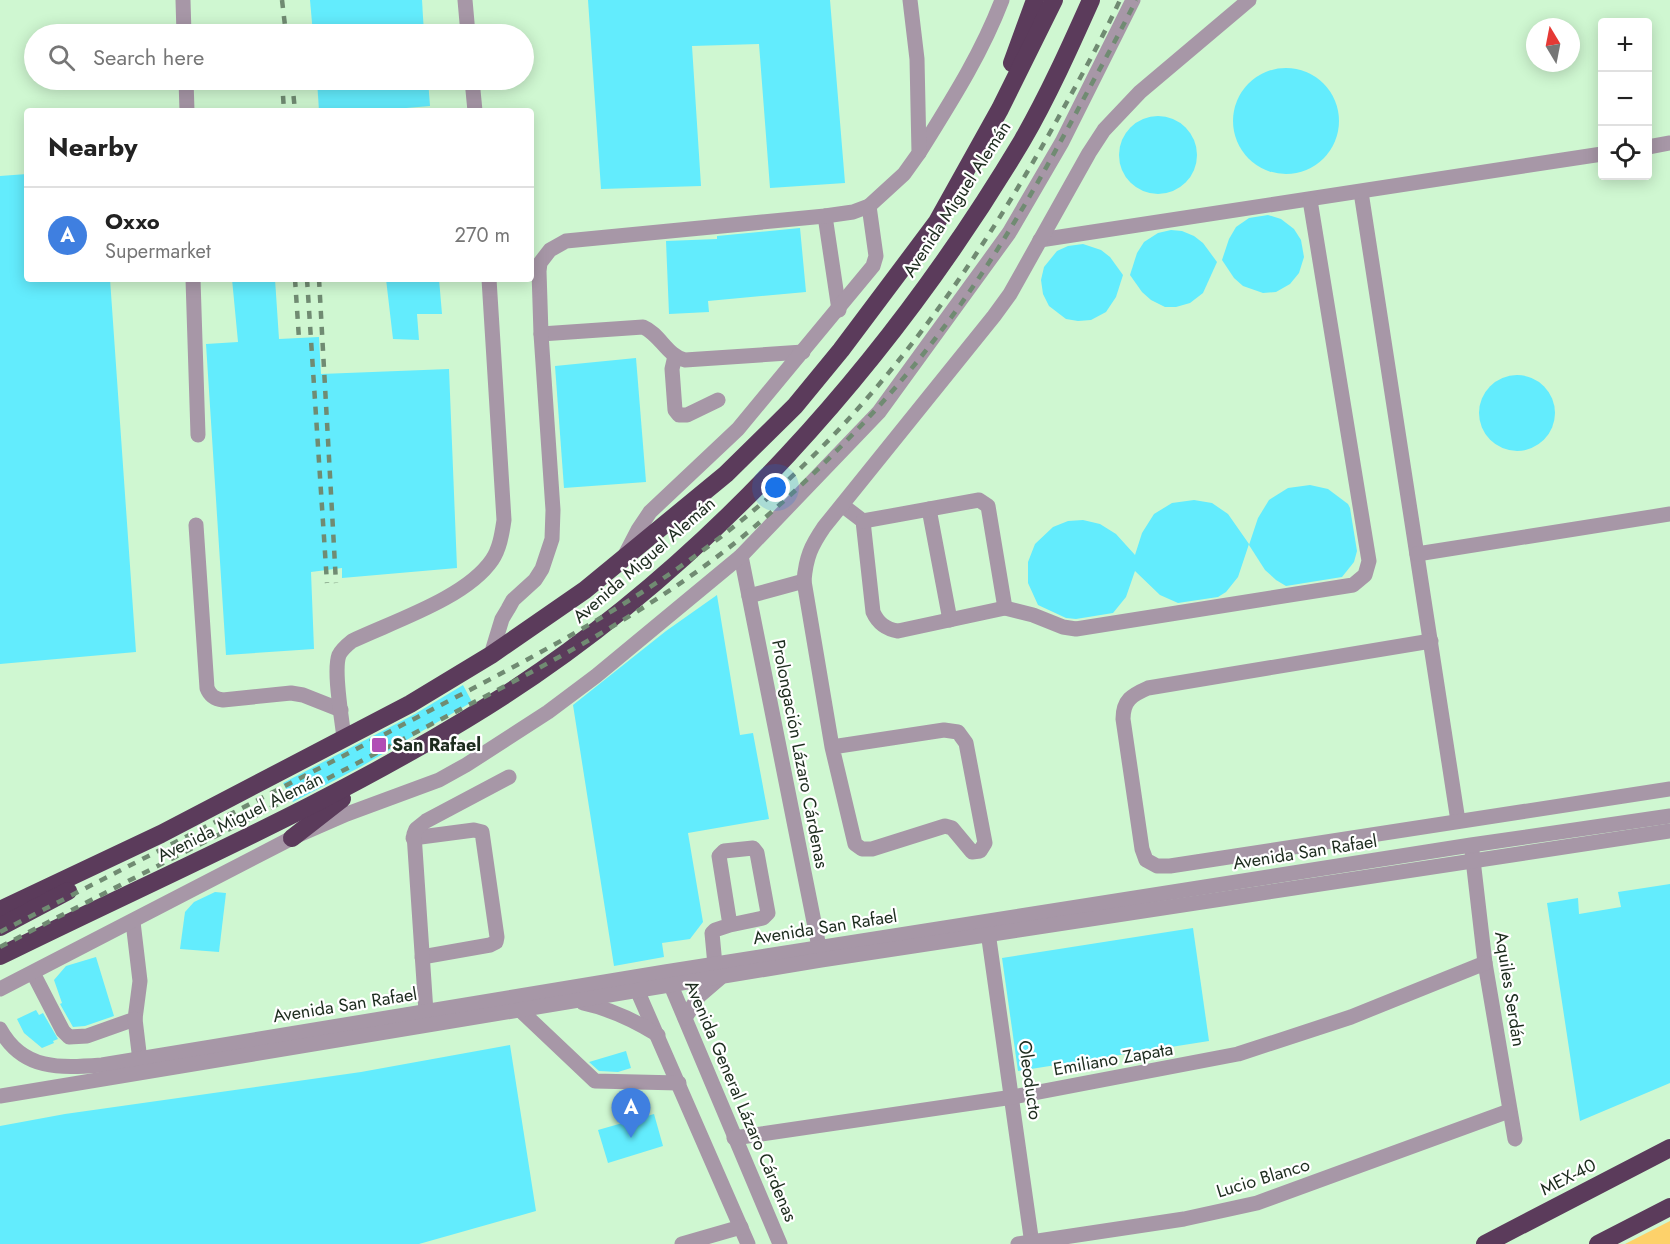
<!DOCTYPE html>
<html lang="en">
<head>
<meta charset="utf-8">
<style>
	body { margin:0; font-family:Jost,sans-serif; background:#f6f6f6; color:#222 }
	.controls { position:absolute; right:18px; top:18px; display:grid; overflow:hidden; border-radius:6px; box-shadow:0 3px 15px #0003 }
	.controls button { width:54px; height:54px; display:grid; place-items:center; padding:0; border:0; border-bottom:2px solid #e0e0e0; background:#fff; color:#222; font:30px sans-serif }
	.compass { position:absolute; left:1526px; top:18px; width:54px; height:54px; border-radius:50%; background:#fff; box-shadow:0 3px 15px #0003; rotate:350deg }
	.you { position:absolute; left:776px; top:488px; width:21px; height:21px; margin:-15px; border:4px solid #fff; border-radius:50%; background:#1a73e8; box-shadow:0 0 0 9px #1a73e833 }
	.badge { display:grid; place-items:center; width:39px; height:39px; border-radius:50%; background:#b14eb5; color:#fff; font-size:20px; font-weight:700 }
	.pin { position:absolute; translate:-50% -50px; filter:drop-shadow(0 2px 3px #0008) }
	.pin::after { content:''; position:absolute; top:32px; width:21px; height:18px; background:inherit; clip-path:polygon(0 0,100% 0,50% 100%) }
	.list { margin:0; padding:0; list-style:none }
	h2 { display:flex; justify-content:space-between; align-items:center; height:78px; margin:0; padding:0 24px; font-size:26px }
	h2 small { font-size:20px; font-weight:400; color:#767676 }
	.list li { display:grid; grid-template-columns:39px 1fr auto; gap:18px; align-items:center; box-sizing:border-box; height:96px; padding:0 24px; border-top:2px solid #e0e0e0 }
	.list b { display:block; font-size:22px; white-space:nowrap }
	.list p { margin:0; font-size:20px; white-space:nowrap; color:#767676 }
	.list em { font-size:20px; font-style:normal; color:#767676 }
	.icon { flex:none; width:33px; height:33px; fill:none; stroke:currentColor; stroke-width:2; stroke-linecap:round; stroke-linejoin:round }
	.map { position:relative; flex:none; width:1670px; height:1244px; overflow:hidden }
	.search { position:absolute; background:#fff; box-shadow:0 3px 15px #0003; left:24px; top:24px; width:510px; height:66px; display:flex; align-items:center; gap:15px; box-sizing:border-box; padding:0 21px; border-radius:33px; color:#767676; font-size:22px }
	.panel { position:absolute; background:#fff; box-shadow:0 3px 15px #0003; left:24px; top:108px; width:510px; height:174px; border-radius:6px }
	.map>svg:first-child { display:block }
</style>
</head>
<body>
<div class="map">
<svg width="1670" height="1244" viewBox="0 0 1670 1244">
	<rect width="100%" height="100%" fill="#cff7d1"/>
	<path fill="#fdd16a" d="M1670,1221v23h-45z"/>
	<g fill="#63ecfd">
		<path d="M310,0h112l2,34h-111z"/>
		<path d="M588,0h242l15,183 -75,5 -11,-144 -67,2 9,140 -100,3z"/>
		<circle cx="1286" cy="121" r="53"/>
		<path d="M317,80h111l2,26 -59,5h-52z"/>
		<circle cx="1158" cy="155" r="39"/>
		<path d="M27,174v105h83l26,373 -136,12v-488z"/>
		<path d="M1268,215l13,4 13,10 7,11 3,17 -5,16 -9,11 -14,8 -13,1 -20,-7 -9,-8 -12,-18 7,-21 7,-12 13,-9z"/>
		<path d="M800,228l6,64 -98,9 1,11 -40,2 -3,-73 51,-2v-3z"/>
		<path d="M1171,230l11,1 12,5 9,7 14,19 -14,31 -13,10 -14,4h-11l-14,-7 -9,-8 -12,-17 7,-22 7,-11 14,-9z"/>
		<path d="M1083,244l18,6 9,7 13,18 -7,22 -10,15 -15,8 -13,1 -12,-2 -17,-13 -6,-12 -2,-14 3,-13 13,-16 11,-5z"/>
		<path d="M232,279h43l4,60 40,-2 2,37 128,-5 8,199 -115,10v-10l-31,4 3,77 -88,6 -20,-311 32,-2z"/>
		<path d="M386,279h53l3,35h-25l2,26 -26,-1z"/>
		<path d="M636,358l10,124 -82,6 -9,-122z"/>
		<circle cx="1517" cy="413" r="38"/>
		<path d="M1310,485l18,4 20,15 2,4 7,43 -3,11 -12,15 -56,9 -10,-6 -11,-10 -16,-25 9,-27 11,-18 19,-12z"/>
		<path d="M1194,500l18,3 16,11 21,30 -11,33 -12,15 -8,5 -40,6 -18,-8 -25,-24 -9,26 -13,16 -37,6 -10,-1 -28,-13 -10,-22v-21l7,-18 18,-17 15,-6 15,-1 17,4 16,10 19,21 7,-22 12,-19 18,-11z"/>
		<path d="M717,595l23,140 13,-2 16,86 -81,14 15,89 -13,17 -28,4 2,14 -50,9 -41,-261 93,-74z"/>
		<path d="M463,685l9,17 -110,64 -69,36 -10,-19 132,-69z"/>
		<path d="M1670,884v199l-90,38 -33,-218 31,-5 1,16 42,-7 -3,-15z"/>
		<path d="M215,892l11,1 -7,59 -39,-3 5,-37 9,-10z"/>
		<path d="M1193,928l16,113 -191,30 -16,-113z"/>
		<path d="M96,957l18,59 -29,10 -12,1 -13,-23 2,-1 -8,-23 12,-14z"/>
		<path d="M36,1010l3,5 4,-2 15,26 -5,2 1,2 -12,5 -18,-15 -7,-14z"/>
		<path d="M510,1045l26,166 -117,33h-419v-118l65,-12 296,-42z"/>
		<path d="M626,1051l5,17 -13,4 -19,-1 -10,-9z"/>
		<path d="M654,1114l9,32 -55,17 -10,-33z"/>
	</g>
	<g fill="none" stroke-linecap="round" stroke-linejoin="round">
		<g stroke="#a797a7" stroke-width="15">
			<path d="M183,0l1,34"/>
			<path d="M465,0l3,34"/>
			<path d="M186,80l1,31"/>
			<path d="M472,80l3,31"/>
			<path d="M1648,147l22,-4"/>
			<path d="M919,153c31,-50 62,-98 83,-153"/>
			<path d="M1361,192l97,629"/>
			<path d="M825,216l14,94"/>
			<path d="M1040,240l562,-86"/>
			<path d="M193,279l5,156"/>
			<path d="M541,334l102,-7c17,7 24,29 42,33l118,-8"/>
			<path d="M675,356l-3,13 3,41 4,5h8l31,-15"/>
			<path d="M842,505l21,16 10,91c5,11 12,17 25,19l107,-23 28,7 30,12 13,2 277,-44 12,-10 4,-14 -59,-361"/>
			<path d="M929,509l21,111"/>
			<path d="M863,521l116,-21 9,6 17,102"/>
			<path d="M196,525l11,163c3,8 8,11 16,12l68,-7 12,2 38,15"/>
			<path d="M1417,554l253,-40"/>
			<path d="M625,555l13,-25 12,-18 88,-83 135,-163 3,-10 -7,-50"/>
			<path d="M741,556l80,401"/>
			<path d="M749,596l55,-15"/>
			<path d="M1431,641l-283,47c-16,7 -25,12 -25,31l19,130 4,11 11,6h13l500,-77"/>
			<path d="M491,655l11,-36 6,-10 5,-9 22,-20 7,-11 10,-30 1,-29 -12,-176 -2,-63 1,-8 10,-13 16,-9 259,-25 28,-4 16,-6 35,-32 15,-21 -2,-94 -7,-59"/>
			<path d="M344,738c-2,-19 -11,-67 -5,-83 3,-6 8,-10 13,-14 42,-20 114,-43 140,-81 8,-12 10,-27 12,-40l-15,-241"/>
			<path d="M832,747l112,-17 14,2 8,11 19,100 -5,8 -8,1 -20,-24 -7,-2 -73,23h-10l-7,-5 -23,-97 -28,-166c2,-24 7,-35 20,-54l170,-211 16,-22 79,-141 15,-23 36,-38 109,-92"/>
			<path d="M413,838l61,-8 8,2 15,105 -1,5 -6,3 -68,12"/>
			<path d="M1472,851l13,112 30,176"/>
			<path d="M987,925l45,319"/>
			<path d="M715,965l-3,-32 3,-3 15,-5 -11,-69 5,-5 29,-3 4,5 11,60 -5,5 -33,7"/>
			<path d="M33,973l30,58 6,6 18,-1 48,-17 5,-38 -7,-59"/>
			<path d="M667,976l113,268"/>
			<path d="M634,983l114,261"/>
			<path d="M0,989l292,-151 55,-24 92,-34 27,-15 82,-53 48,-36 145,-120 138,-144 130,-179 53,-91 71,-142"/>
			<path d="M583,1003c28,6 51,17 75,32"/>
			<path d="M520,1010l75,71 84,2"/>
			<path d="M426,1012l-12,-178 2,-5 10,-8 83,-44"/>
			<path d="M685,1018l14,-22 21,-18"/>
			<path d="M135,1019l6,50"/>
			<path d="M0,1029c23,42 61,39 102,36l563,-93 806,-127 199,-29"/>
			<path d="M0,1096l821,-136 849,-129"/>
			<path d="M734,1138l279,-41 225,-43 113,-37 134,-54"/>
			<path d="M682,1244l59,-17"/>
			<path d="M1018,1244l166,-25 73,-16 252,-92"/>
		</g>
		<g stroke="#5b3b5b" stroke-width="18">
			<path d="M1012,63l23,-63"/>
			<path d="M292,838l50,-39"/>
			<path d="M0,910l161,-76 249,-130 81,-49 94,-65 141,-116 69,-68 46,-56 96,-128 63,-113 54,-109"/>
			<path d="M0,927l68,-36"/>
			<path d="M0,956c164,-81 331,-152 486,-249 220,-137 404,-345 536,-566 26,-45 48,-94 69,-141"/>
			<path d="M1485,1244l185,-96"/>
			<path d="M1598,1244l72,-37"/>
		</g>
		<g stroke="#708b72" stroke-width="4.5" stroke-dasharray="8 8" stroke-linecap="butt">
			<path d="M282,0l4,34"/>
			<path d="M282,80l2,31"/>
			<path d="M292,80l3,31"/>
			<path d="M295,279l4,60"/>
			<path d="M307,279l20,304"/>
			<path d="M319,279l17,304"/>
			<path d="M0,932c136,-70 273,-139 408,-210 114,-59 229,-117 329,-198 136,-109 236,-253 320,-404 22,-40 44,-79 63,-120"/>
			<path d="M0,947c143,-74 286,-146 428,-221 112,-58 228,-116 325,-198 68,-58 131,-122 185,-193 53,-69 96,-144 137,-220 20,-38 42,-76 61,-115"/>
		</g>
	</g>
	<rect fill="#b14eb5" stroke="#fff" stroke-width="2" x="371" y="737" width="16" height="16" rx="3"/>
	<g text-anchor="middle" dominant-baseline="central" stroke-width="4.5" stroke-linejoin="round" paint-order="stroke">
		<g font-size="18" fill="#1d2c1e" stroke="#fff">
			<text transform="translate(957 199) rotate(-57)">Avenida Miguel Alemán</text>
			<text transform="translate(644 560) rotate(-41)">Avenida Miguel Alemán</text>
			<text transform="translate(800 754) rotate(79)">Prolongación Lázaro Cárdenas</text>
			<text transform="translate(240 817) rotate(-26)">Avenida Miguel Alemán</text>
			<text transform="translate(1305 852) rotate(-9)">Avenida San Rafael</text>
			<text transform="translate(825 927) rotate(-9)">Avenida San Rafael</text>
			<text transform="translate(1510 989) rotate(81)">Aquiles Serdán</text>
			<text transform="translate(345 1005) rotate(-9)">Avenida San Rafael</text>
			<text transform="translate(1113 1059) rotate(-10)">Emiliano Zapata</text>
			<text transform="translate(1030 1080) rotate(82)">Oleoducto</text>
			<text transform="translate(741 1101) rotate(67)">Avenida General Lázaro Cárdenas</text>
			<text transform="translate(1568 1177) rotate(-27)">MEX-40</text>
			<text transform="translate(1263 1178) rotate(-17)">Lucio Blanco</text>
		</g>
		<g font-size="18" font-weight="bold" fill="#1d2c1e" stroke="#fff" text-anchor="start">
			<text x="392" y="745">San Rafael</text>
		</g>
	</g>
</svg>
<div class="controls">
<button>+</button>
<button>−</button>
<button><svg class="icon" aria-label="locate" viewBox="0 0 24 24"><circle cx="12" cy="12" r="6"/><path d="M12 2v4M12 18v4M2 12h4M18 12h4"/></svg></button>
</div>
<svg class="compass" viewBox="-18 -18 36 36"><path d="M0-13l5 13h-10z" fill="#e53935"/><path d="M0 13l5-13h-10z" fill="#767676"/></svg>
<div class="you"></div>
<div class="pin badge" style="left:631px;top:1138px;background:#3f7fe0">A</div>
<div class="search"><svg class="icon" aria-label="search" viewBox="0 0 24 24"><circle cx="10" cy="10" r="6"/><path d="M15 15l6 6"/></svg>Search here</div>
<section class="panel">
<h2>Nearby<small></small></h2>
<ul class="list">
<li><span class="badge" style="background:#3f7fe0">A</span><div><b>Oxxo</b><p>Supermarket</p></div><em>270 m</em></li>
</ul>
</section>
</div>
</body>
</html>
